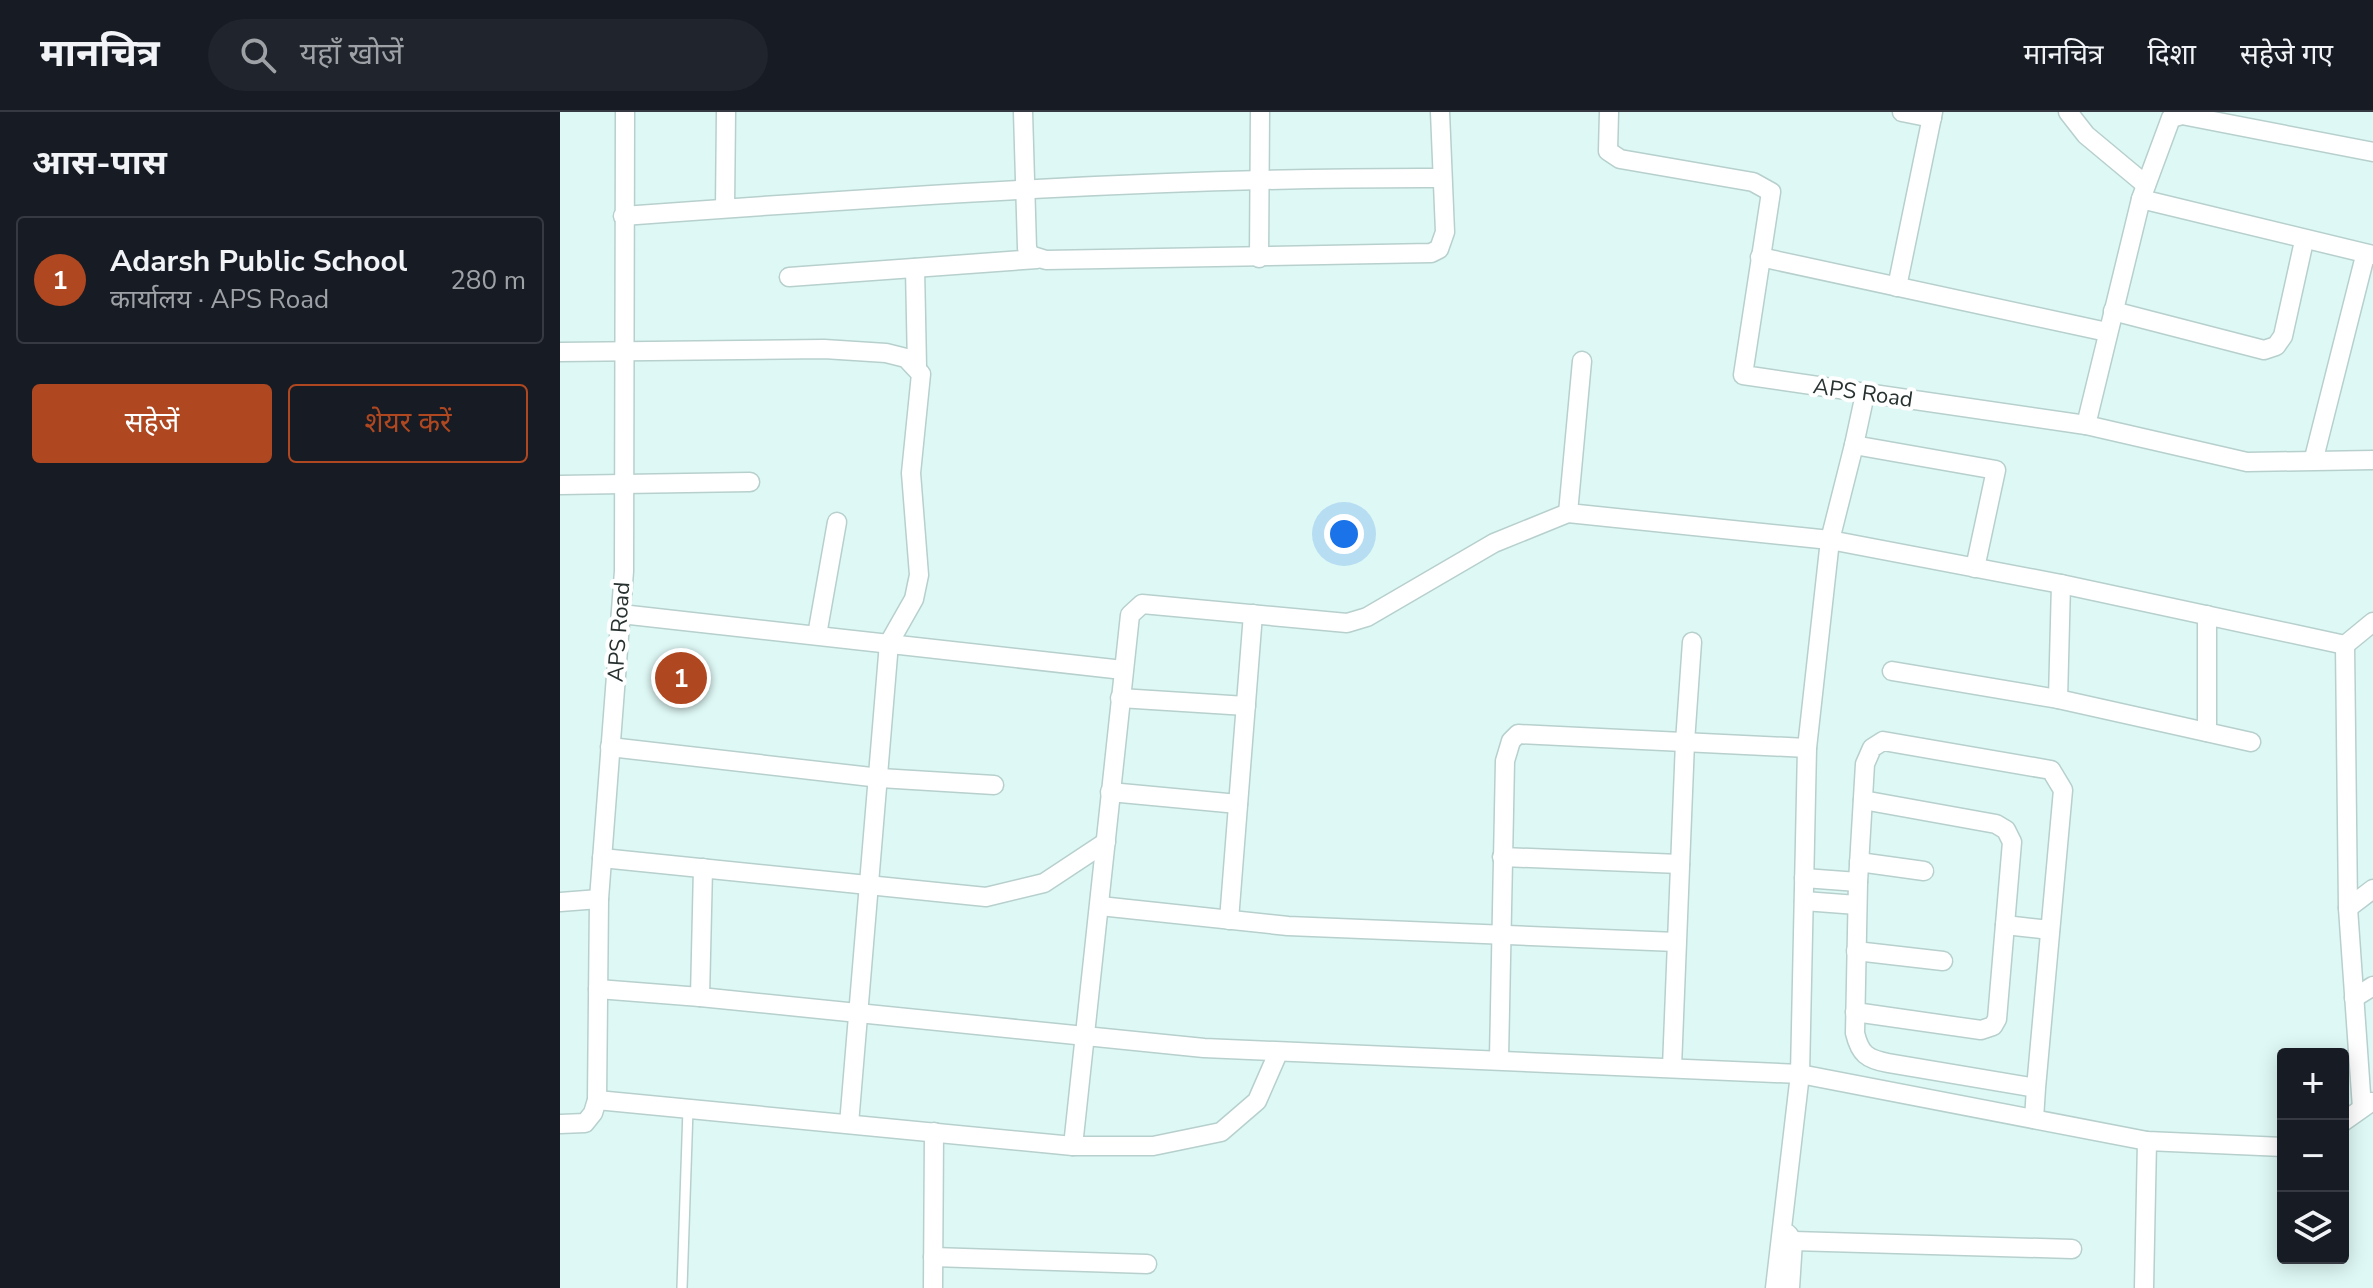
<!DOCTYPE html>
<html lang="hi">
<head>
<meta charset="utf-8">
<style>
	body { margin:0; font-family:"Nunito Sans","Noto Sans Devanagari",sans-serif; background:#20242c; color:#f1f3f6 }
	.controls { position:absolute; right:24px; bottom:24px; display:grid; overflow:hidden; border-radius:8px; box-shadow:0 4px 20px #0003 }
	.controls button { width:72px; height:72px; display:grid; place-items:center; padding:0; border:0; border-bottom:2px solid #363941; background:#171b24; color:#f1f3f6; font:40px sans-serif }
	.you { position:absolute; left:784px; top:422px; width:28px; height:28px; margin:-20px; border:6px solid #fff; border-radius:50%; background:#1a73e8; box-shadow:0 0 0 12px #1a73e833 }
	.badge { display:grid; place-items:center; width:52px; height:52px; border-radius:50%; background:#af4820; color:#fff; font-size:26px; font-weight:700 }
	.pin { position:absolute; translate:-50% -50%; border:4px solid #fff; box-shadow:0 2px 8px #0006 }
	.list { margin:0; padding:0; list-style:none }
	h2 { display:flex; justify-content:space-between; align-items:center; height:104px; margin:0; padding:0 32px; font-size:34px }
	h2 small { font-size:26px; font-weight:400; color:#9ea1a6 }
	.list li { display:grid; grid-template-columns:52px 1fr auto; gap:24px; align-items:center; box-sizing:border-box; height:128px; margin:0 16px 16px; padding:0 16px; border:2px solid #363941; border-radius:8px }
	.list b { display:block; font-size:30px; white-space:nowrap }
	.list p { margin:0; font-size:26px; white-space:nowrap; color:#9ea1a6 }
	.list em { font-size:26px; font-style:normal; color:#9ea1a6 }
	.actions { display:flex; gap:16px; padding:24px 32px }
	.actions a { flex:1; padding:18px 0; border:2px solid #af4820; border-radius:8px; text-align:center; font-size:28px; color:#af4820 }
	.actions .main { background:#af4820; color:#fff }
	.icon { flex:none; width:44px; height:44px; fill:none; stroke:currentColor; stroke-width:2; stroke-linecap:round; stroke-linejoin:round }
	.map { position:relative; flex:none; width:1813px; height:1176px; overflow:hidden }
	header { display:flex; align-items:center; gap:48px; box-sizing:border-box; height:112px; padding:0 40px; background:#171b24; border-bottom:2px solid #363941 }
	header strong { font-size:38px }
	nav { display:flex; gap:44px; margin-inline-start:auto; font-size:28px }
	.search { width:560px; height:72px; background:#20242c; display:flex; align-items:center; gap:20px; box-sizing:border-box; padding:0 28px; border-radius:44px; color:#9ea1a6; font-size:30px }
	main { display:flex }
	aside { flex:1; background:#171b24 }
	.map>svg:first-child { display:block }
</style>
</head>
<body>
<header>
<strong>मानचित्र</strong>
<div class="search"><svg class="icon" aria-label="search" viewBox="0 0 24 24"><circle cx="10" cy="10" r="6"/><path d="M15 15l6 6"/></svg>यहाँ खोजें</div>
<nav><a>मानचित्र</a><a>दिशा</a><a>सहेजे गए</a></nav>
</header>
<main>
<aside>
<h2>आस-पास<small></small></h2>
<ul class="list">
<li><span class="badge">1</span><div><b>Adarsh Public School</b><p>कार्यालय · APS Road</p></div><em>280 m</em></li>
</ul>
<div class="actions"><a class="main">सहेजें</a><a>शेयर करें</a></div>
</aside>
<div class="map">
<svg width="1813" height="1176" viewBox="0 0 1813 1176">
	<rect width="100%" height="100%" fill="#def8f5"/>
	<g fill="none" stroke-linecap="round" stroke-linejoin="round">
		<g stroke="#b7d0cd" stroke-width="12">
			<path id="lane" d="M122,1176l6,-179"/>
		</g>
		<g stroke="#b7d0cd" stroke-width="21">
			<g id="street">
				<path d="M463,0l4,136 3,7 16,5 385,-7 8,-4 6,-17 -5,-120"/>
				<path d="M1049,0l-1,39 12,8 133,23 18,10 -28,183 343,50 161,37 126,-2"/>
				<path d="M1342,0l30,6"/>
				<path d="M1508,0l18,23 60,50"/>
				<path d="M1581,87l232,56"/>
				<path d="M165,96l1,-96"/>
				<path d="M63,104c274,-20 545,-39 819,-38"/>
				<path d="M1200,145l347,75"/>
				<path d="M699,146l1,-146"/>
				<path d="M355,156l2,99"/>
				<path d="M229,165l248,-18"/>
				<path d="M1337,175l36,-175"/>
				<path d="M1553,199l151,39 12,-4 7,-10 21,-95"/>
				<path d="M0,240l264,-3 62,4 20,5 15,16 -10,99 8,102 -5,24 -25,44 -40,481"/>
				<path d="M1022,249l-14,152 262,27 231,44 284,61 28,-23"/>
				<path d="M1305,282l-11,51 142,25 -21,98"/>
				<path d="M1526,313l55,-226 30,-81 11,-3 191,37"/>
				<path d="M1754,346l51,-202"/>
				<path d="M0,373l190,-3"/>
				<path d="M61,502l502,56"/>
				<path d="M1647,503v117"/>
				<path d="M257,523l20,-113"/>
				<path d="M1785,533l3,263 14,200"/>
				<path d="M1332,559l166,28 193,43"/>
				<path d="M560,586l126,8"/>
				<path d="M1498,587l3,-115"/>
				<path d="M50,635l270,31 114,7"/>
				<path d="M550,680l128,12"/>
				<path d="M942,745l178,7"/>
				<path d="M42,746l384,39 58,-14 62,-41"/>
				<path d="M1299,750l65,9"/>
				<path d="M143,756l-3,129 504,51 596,26 347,67 136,6"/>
				<path d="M1244,766l54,4"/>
				<path d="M1244,789l53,4"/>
				<path d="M0,790l39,-3"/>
				<path d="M540,794l188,20 388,16"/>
				<path d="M1788,796l25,-19"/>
				<path d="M669,808l24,-306"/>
				<path d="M1445,813l45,5"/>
				<path d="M1296,839l87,10"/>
				<path d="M38,877l102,8"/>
				<path d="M1794,886l19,-12"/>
				<path d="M1295,900l126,18 12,-4 4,-7 15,-177 -6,-12 -10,-6 -133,-24"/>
				<path d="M939,946l6,-297 6,-20 7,-7 289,14"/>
				<path d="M1112,955l13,-325 7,-100"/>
				<path d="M37,988l476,46h80l68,-14 36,-31 21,-48"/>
				<path d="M1474,1007l2,-31 27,-298 -12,-20 -168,-29 -11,7 -7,16 -7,118 -3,151c5,21 12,26 33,30l148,25"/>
				<path d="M1783,1010l28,-20"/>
				<path d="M0,1012l25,-1 8,-10 4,-13 2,-201 25,-328 1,-459"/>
				<path d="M513,1034l57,-531 12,-11 205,19 20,-6 127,-74 74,-30"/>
				<path d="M1228,1122l5,7 -3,47"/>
				<path d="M1233,1129l279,8"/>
				<path d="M373,1145l214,7"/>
				<path d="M373,1176l1,-156"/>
				<path d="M1215,1176l25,-214 7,-326 23,-208 24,-95"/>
				<path d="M1584,1176l3,-147"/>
			</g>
		</g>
		<use href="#lane" stroke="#fff" stroke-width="9"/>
		<use href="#street" stroke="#fff" stroke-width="18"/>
	</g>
	<g text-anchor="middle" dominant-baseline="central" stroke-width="8" stroke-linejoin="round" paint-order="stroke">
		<g font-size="22" fill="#273130" stroke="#fff">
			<text transform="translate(1303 281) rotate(8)">APS Road</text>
			<text transform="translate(59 520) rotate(-86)">APS Road</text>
		</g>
	</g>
</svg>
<div class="controls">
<button>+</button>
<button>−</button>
<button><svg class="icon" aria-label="layers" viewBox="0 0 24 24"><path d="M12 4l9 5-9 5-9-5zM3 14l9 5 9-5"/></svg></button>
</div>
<div class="you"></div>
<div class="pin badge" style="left:121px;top:566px">1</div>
</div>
</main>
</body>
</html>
